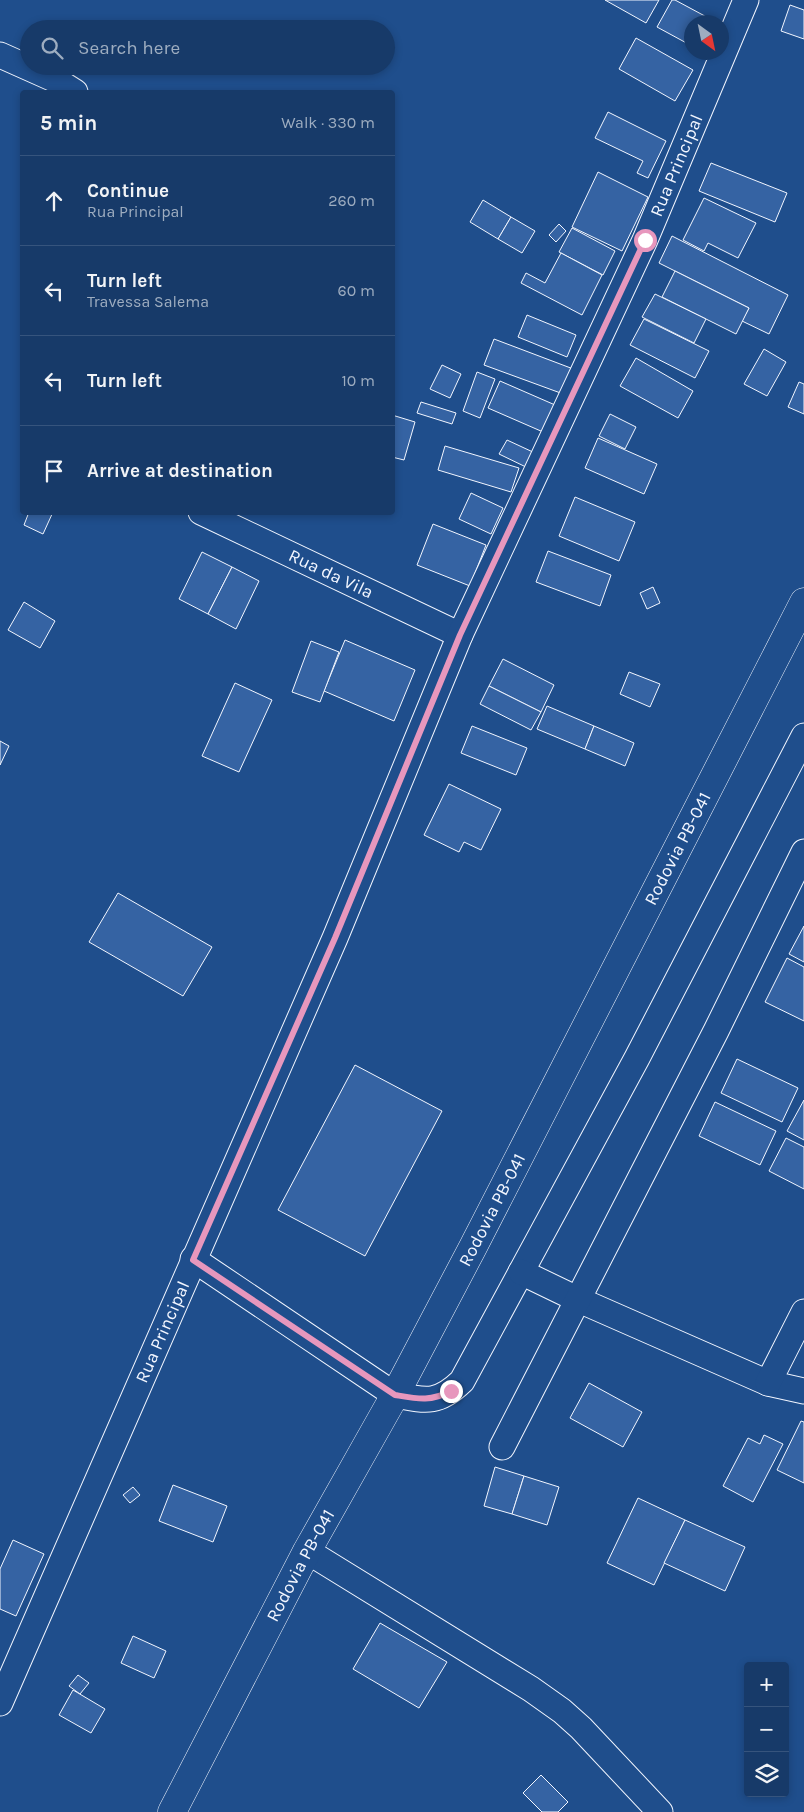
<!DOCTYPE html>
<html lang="en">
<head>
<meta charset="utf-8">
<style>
	body { margin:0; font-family:Karla,sans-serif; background:#20416f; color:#f1f3f6 }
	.controls { position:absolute; right:15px; bottom:15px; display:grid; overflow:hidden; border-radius:5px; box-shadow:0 2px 8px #0003 }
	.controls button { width:45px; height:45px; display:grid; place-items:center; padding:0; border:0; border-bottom:1px solid #36547d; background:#173a69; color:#f1f3f6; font:25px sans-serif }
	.compass { position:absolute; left:684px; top:15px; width:45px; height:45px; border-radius:50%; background:#173a69; box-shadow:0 2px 8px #0003; rotate:147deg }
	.stop { position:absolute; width:15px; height:15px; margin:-11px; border:4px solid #e797bd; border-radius:50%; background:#fff }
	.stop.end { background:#e797bd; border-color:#fff; box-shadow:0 1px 5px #0008 }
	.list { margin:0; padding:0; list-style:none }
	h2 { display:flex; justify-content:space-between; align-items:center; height:65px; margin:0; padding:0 20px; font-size:21px }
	h2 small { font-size:16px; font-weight:400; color:#9eadc0 }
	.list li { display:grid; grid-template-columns:32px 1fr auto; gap:15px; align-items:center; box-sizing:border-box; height:90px; padding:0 20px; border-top:1px solid #36547d }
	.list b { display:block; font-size:19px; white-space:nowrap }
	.list p { margin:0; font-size:16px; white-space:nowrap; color:#9eadc0 }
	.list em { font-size:16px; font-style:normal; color:#9eadc0 }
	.icon { flex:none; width:28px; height:28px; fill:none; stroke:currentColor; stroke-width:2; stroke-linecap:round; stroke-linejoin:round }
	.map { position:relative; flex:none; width:804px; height:1812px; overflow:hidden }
	.search { position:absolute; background:#173a69; box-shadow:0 2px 8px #0003; left:20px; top:20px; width:375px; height:55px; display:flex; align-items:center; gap:12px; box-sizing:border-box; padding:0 18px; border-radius:28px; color:#9eadc0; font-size:19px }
	.panel { position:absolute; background:#173a69; box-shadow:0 2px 8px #0003; left:20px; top:90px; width:375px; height:425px; border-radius:5px }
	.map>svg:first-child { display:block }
</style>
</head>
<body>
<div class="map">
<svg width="804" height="1812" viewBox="0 0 804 1812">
	<rect width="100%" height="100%" fill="#1f4e8c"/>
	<g fill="#3563a3" stroke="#f2f6ff">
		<path d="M605,0h54l-13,23z"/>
		<path d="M672,0h3l41,22h-24v24l-35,-19z"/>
		<path d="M790,5l14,5v29l-23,-8z"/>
		<path d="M636,38l57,32 -18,31 -56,-32z"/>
		<path d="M608,112l58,29 -18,37 -11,-5 6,-12 -48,-23z"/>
		<path d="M711,163l76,30 -12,29 -76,-31z"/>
		<path d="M598,172l50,25 -26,54 -50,-24z"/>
		<path d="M704,198l52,25 -18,35 -30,-15 -4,8 -21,-11z"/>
		<path d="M483,200l28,17 -13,22 -28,-17z"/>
		<path d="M511,217l24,14 -13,22 -24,-14z"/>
		<path d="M559,224l7,7 -10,11 -7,-7z"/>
		<path d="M572,228l43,23 -12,24 -44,-23z"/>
		<path d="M672,236l116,59 -19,39 -27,-13 7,-13 -90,-45z"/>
		<path d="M561,253l41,22 -20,40 -61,-32 5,-10 19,10z"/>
		<path d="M675,271l74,37 -13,26 -74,-37z"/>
		<path d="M655,294l51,25 -12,24 -52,-26z"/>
		<path d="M527,315l49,20 -9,22 -49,-20z"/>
		<path d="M644,319l65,32 -14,27 -65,-33z"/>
		<path d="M494,339l82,31 -10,25 -82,-30z"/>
		<path d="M764,349l22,13 -19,34 -23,-12z"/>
		<path d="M636,358l57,33 -15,27 -58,-32z"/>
		<path d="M442,365l19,9 -11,24 -20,-9z"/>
		<path d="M477,372l18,7 -15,39 -17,-7z"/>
		<path d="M500,381l62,27 -12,27 -62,-27z"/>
		<path d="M799,382l5,2v30l-16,-7z"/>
		<path d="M421,402l35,11 -4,11 -35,-11z"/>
		<path d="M610,414l26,13 -11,22 -26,-13z"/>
		<path d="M392,415l23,7 -11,38 -12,-3z"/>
		<path d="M598,438l59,26 -13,30 -59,-26z"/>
		<path d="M507,440l28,13 -7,15 -29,-14z"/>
		<path d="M445,446l74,22 -8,24 -73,-22z"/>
		<path d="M471,493l32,15 -12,26 -32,-15z"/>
		<path d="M575,497l60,25 -16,39 -60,-25z"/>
		<path d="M29,512h24l-10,22 -19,-9z"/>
		<path d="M433,524l53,21 -16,41 -53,-21z"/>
		<path d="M548,551l63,24 -11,31 -64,-24z"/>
		<path d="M202,552l30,15 -24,47 -29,-15z"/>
		<path d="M232,567l27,14 -23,48 -28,-15z"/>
		<path d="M653,587l7,16 -13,6 -7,-16z"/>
		<path d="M24,602l31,19 -15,27 -32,-18z"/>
		<path d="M345,640l70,30 -21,51 -70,-30z"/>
		<path d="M311,641l28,11 -19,50 -28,-10z"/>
		<path d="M503,659l51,26 -13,27 -52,-26z"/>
		<path d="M629,672l31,12 -10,23 -30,-13z"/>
		<path d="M235,683l37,17 -33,72 -37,-16z"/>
		<path d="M489,686l52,26 -10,18 -51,-26z"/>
		<path d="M547,706l47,20 -9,23 -48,-20z"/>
		<path d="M472,726l55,22 -11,27 -55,-22z"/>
		<path d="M594,726l40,17 -9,23 -40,-17z"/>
		<path d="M0,741l9,5 -9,19z"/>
		<path d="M449,784l52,25 -20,41 -17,-8 -5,10 -35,-17z"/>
		<path d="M118,893l94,54 -29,49 -94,-54z"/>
		<path d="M804,926v36l-15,-8z"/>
		<path d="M787,958l17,9v54l-39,-19z"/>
		<path d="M737,1059l61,29 -16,34 -61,-29z"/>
		<path d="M355,1065l87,46 -77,145 -87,-46z"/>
		<path d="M804,1100v40l-17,-9z"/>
		<path d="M715,1102l61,29 -16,34 -61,-29z"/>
		<path d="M786,1138l18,9v42l-35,-18z"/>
		<path d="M589,1383l53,29 -19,35 -53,-29z"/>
		<path d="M801,1421l3,1v61l-27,-13z"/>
		<path d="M764,1435l19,9 -30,58 -30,-16 25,-48 12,6z"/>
		<path d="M495,1467l29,9 -12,38 -28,-8z"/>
		<path d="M524,1476l35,11 -12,38 -35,-11z"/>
		<path d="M173,1485l54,21 -14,36 -54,-21z"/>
		<path d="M133,1487l7,8 -10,8 -7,-8z"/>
		<path d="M638,1498l47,22 -31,65 -47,-22z"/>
		<path d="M685,1520l60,27 -20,44 -61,-28z"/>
		<path d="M13,1540l31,14 -28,62 -16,-7v-40z"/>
		<path d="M380,1623l67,39 -28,46 -66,-39z"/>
		<path d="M133,1636l33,15 -12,27 -33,-15z"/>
		<path d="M78,1675l11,8 -9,11 -11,-8z"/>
		<path d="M73,1690l32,19 -14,24 -32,-18z"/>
		<path d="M541,1775l27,27 -10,10h-16l-19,-19z"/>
	</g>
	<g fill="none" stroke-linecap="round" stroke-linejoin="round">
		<g stroke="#f2f6ff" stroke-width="27">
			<g id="minor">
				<path d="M0,55l56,25 19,12"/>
				<path id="s1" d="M201,512l259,123"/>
				<path d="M193,1259l202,136c32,6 43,9 67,-14l175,-323 167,-322"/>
				<path d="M521,1272l58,28 189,83 36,8"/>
				<path d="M768,1383l36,-71"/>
				<path d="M502,1447l214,-416 88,-179"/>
				<path d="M307,1551l224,138 31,22 19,17 79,84"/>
				<path id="s2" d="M0,1703l335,-765 125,-303 185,-395 101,-240"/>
			</g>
		</g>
		<g stroke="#f2f6ff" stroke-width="29">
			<g id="secondary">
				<path id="s3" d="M172,1812l135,-261 88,-156 78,-148 331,-645"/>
			</g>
		</g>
		<use href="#minor" stroke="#1f4e8c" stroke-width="25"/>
		<use href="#secondary" stroke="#1f4e8c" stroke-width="28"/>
	</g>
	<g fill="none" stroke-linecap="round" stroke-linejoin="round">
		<path stroke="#e797bd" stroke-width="6" d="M451,1391c-21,11 -33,8 -56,4l-202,-135 142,-322 125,-303 185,-395"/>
	</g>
	<g text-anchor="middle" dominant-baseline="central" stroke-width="4" stroke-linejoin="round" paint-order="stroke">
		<g font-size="18" fill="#f2f6ff" stroke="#1f4e8c">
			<text stroke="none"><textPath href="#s2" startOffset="1680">Rua Principal</textPath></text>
			<text stroke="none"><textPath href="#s1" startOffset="144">Rua da Vila</textPath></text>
			<text stroke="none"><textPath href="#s3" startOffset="1088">Rodovia PB-041</textPath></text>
			<text stroke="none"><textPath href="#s3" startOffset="682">Rodovia PB-041</textPath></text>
			<text stroke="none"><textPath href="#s2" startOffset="405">Rua Principal</textPath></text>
			<text stroke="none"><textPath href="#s3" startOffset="278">Rodovia PB-041</textPath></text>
		</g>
	</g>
</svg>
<div class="controls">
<button>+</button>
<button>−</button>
<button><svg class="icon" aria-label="layers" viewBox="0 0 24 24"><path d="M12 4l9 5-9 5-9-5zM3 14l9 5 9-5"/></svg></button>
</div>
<svg class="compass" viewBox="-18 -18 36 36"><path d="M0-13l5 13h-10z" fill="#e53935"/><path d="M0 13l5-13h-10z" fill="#9eadc0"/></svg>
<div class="stop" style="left:645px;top:240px"></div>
<div class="stop end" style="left:451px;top:1391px"></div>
<div class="search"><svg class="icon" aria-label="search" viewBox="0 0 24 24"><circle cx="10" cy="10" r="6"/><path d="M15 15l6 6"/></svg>Search here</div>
<section class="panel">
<h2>5 min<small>Walk · 330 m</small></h2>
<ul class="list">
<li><svg class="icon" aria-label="ahead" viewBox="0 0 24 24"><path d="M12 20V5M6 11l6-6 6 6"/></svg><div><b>Continue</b><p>Rua Principal</p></div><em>260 m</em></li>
<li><svg class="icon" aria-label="left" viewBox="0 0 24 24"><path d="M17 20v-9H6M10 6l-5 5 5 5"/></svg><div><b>Turn left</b><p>Travessa Salema</p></div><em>60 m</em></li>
<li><svg class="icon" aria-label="left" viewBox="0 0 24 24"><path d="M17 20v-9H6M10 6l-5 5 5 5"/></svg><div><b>Turn left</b></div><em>10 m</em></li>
<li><svg class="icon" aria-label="arrive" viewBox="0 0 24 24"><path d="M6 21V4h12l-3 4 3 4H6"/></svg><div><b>Arrive at destination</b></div></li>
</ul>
</section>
</div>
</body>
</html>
